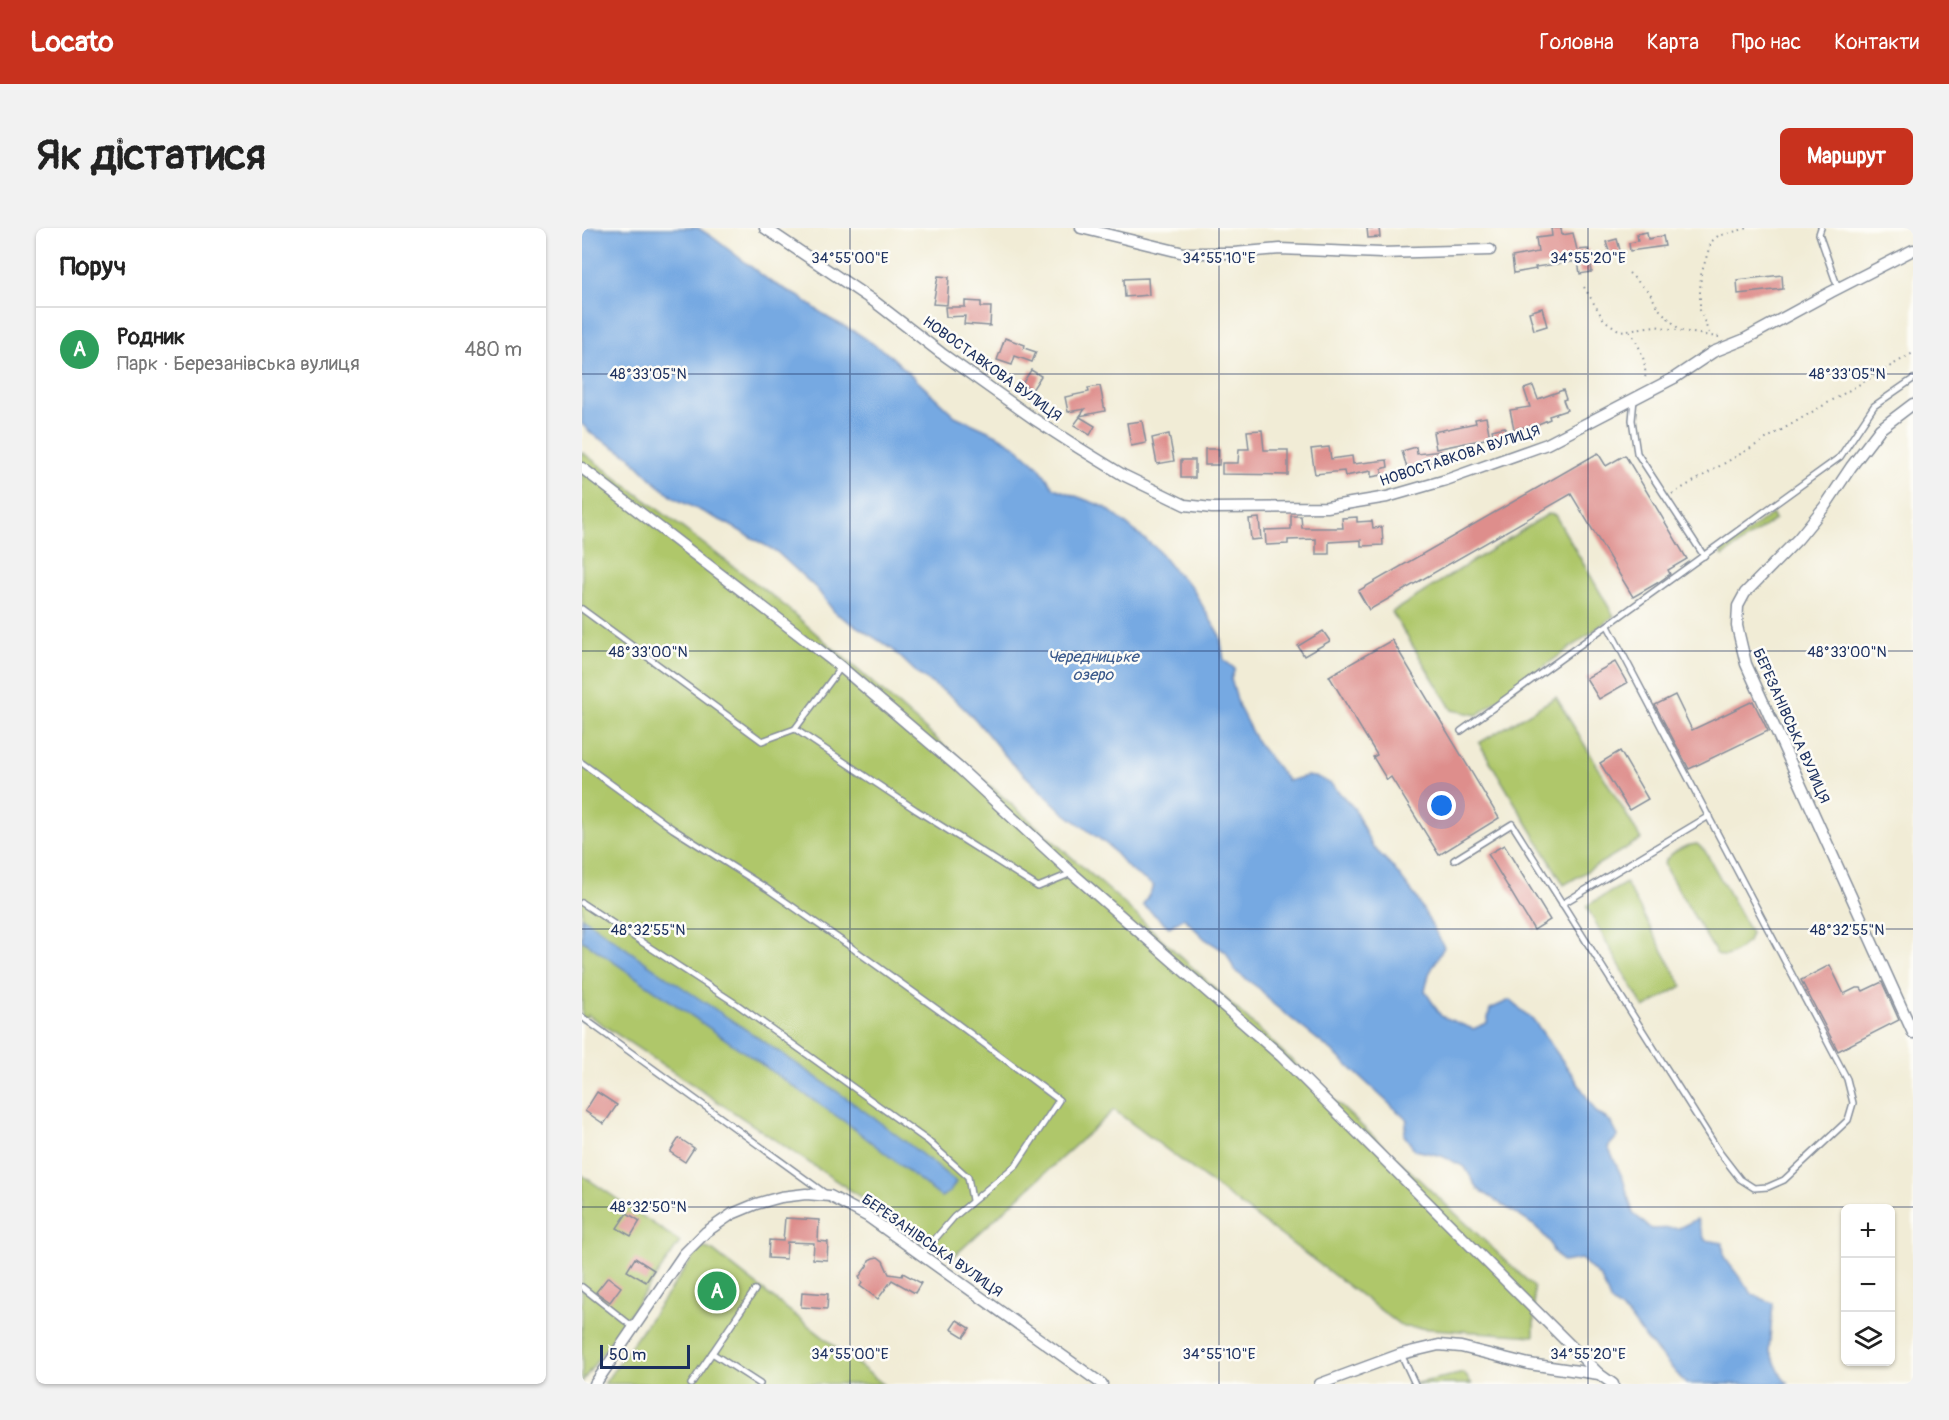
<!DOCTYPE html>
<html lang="uk">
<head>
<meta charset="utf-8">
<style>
	body { margin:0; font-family:Pangolin,sans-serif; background:#f2f2f2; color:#222 }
	.controls { position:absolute; right:18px; bottom:18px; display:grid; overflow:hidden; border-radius:9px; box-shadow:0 2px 4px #0004 }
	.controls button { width:54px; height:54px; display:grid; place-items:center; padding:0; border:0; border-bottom:2px solid #e0e0e0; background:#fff; color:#222; font:30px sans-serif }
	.scale { position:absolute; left:18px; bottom:15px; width:90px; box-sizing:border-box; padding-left:6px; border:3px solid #1b2f5e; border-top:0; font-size:16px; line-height:21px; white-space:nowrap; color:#1b2f5e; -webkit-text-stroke:4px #fdfcf7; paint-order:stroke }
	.you { position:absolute; left:860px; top:578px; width:21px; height:21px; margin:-15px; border:4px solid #fff; border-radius:50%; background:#1a73e8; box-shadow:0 0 0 9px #1a73e833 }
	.badge { display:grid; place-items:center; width:39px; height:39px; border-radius:50%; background:#c8321e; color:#fff; font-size:20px; font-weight:700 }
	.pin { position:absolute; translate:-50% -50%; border:3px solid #fff; box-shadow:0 2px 6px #0006 }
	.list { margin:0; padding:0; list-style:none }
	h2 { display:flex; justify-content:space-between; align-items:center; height:78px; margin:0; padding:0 24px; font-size:26px }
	h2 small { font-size:20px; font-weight:400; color:#767676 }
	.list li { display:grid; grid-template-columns:39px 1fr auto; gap:18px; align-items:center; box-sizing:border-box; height:84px; padding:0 24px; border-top:2px solid #e0e0e0 }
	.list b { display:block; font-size:22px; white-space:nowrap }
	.list p { margin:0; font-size:20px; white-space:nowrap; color:#767676 }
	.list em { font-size:20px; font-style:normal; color:#767676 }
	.icon { flex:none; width:33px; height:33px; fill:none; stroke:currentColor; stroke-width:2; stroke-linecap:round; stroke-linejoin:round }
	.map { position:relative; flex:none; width:1331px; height:1156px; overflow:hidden; border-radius:9px }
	header { display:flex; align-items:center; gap:36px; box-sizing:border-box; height:84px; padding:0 30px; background:#c8321e; color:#fff }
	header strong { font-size:28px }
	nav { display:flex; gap:33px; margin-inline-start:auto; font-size:21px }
	.intro { display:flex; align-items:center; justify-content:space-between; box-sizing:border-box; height:144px; padding:0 36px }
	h1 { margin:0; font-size:42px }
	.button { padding:15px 27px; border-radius:9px; background:#c8321e; color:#fff; font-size:21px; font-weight:700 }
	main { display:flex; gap:36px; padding:0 36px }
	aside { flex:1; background:#fff; border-radius:9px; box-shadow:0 2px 4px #0004 }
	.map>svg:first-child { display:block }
</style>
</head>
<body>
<header>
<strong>Locato</strong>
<nav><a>Головна</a><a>Карта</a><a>Про нас</a><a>Контакти</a></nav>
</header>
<div class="intro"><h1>Як дістатися</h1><a class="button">Маршрут</a></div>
<main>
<aside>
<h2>Поруч<small></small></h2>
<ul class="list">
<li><span class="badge" style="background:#2e9e5b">A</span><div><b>Родник</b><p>Парк · Березанівська вулиця</p></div><em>480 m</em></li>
</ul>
</aside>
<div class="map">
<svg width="1331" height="1156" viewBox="0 0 1331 1156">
	<rect width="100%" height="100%" fill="#fdfcf7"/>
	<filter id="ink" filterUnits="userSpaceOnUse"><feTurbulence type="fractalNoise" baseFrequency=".0167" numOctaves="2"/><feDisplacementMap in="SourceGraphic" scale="12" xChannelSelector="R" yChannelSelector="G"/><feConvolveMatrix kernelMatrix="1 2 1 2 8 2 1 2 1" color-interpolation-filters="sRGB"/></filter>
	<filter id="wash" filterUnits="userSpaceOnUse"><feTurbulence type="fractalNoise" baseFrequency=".008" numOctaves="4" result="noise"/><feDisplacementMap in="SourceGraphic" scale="24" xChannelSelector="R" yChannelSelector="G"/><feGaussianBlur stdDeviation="1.35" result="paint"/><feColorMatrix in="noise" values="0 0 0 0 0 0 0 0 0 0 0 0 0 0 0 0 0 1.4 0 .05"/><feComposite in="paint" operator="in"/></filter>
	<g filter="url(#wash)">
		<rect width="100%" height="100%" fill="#f1ecd6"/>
		<g fill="#afc76b" stroke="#657b64" stroke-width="1.5">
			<path d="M0,224l197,149 339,297 416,389v49l-131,-9 -289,-217 -162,148 -364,-243 -6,6z"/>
			<path d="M966,286l7,1 59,101 -137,99 -25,-5 -60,-98z"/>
			<path d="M1190,286l3,5 -52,37 -3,-4z"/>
			<path d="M974,469l85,142 -77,46 -85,-142z"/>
			<path d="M1115,616l8,7 46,82 -3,9c-10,7 -21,20 -32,11l-49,-82 -3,-8c6,-11 21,-18 33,-19z"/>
			<path d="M1044,655l56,103 -38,22 -58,-102z"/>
			<path d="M0,947l98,67 -98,140z"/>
			<path d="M119,1018l12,5 170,133h-279z"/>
			<path d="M882,1145l8,11h-59z"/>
		</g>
		<g fill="#76a9e2" stroke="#486ca0" stroke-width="1.5">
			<path d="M0,0h116l13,8 60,46 27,14 32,23 27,14 34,23 64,60 42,19 17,10 25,22 15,21 51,19 52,42 19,24 15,13 29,50 4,24 11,9 -4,10 8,28 18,35 31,39 19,-5 13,2 11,6 23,24 18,38 20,20 24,31 28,50 -15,27 -4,17 16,25 32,13 14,-6 3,-14 20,-9 25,22 39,55 22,35 14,9 8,15 -10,11 15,32 10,34 18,16 28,-1 18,-9 8,21 18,3 1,14 29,38 20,8 -4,47 13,27 6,7h-102l-43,-49 -13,-18 -19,-15 -10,-24 -20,-19 -18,3 -10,-11 -4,-10 -14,-15 -57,-37 -13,-22 -23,-11 -27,-6 -11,-15 3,-15 -74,-68 -60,-48 -13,-15 -25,-18 -9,-19 -21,-13 -21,-21 -15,9 -26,-22 11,-19 -24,-16 -21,-24 -46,-34 -54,-52 -34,-41 -24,-23 -32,-21 -28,-27 -56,-35 -18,-24 -40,-37 -49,-28 -54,-26 -17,-14 -29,-29 -35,-20 -11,-11z"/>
			<path d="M0,689c27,19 54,39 82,58 99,67 200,130 292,207l-6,10 -9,5 -93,-73 -266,-184z"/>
		</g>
		<g id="blocks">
			<g fill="#de8e8c">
				<path d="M785,0h12l1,9 -12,1z"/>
				<path d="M969,0h10l1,7 11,-2 4,17 11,-1 4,23 -12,2 -2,-13 -43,6 1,2 -22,4 -2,-16 26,-5 -2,-14 16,-2z"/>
				<path d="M1065,4l1,7 15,-3 2,10 -35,5 -1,-8 9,-2 -1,-7z"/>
				<path d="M1035,11l4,15 -10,3 -5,-15z"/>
				<path d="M1200,47l1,14 -45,5 -1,-14z"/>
				<path d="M356,48l11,1 -2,28 -14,-1z"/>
				<path d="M566,50l1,17 -24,2 -1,-18z"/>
				<path d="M383,73l16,1v5h10l-1,19 -26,-2 1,-8 -19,1 -1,-10h20z"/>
				<path d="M960,80l5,18 -13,4 -5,-18z"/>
				<path d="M423,110l20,7 -1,3 12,4 -4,10 -17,-6 -3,9 -15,-5z"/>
				<path d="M449,142l10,6 -9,14 -10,-6z"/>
				<path d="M518,158l5,25 -25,5 5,-7 -17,3 -3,-15 24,-5 -1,-4z"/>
				<path d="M951,158l5,13 25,-9 3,9 -3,1 4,10 -18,6 1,3 -14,6 -22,4 -4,-19 20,-3 -6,-18z"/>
				<path d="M498,189l15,9 -5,9 -16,-10z"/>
				<path d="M904,189l4,21 -54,11 -3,-17 43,-9 -1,-4z"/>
				<path d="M560,193l4,22 -15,3 -4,-23z"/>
				<path d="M923,199l3,11 -13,3 -3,-11z"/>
				<path d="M680,202l2,20h24v25l-66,-1v-11h16l1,-14h10l-2,-18z"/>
				<path d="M587,206l5,27 -17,3 -5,-26z"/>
				<path d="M747,219l2,12 21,-3 1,8 34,-4 1,7 -6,2v6l-11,2v-6l-26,5 -1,-5 -29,3 -4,-25z"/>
				<path d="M834,219l1,7 24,-3 1,9 -35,8 -5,-17z"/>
				<rect x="623" y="221" width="14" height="16"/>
				<path d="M1016,225l8,13 19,-11 62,104 -19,11 2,4 -11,8 -26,15 -62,-103 -202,116 -11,-19z"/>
				<rect x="599" y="232" width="14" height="18"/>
				<path d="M709,288h10l1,12h41l-1,-10 15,-1v5l15,-1 1,7 9,-1 1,18 -22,1v-6l-32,2v12h-13v-15l-28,1v4l-22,1 -1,-15 26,-1z"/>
				<path d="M677,290l2,21 -10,1 -2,-21z"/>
				<path d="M741,403l7,10 -26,15 -6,-10z"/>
				<path d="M810,412l107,178 -60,37 -48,-78 -4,3 -14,-23 4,-2 -48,-79z"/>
				<path d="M1033,434l12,21 -28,16 -13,-21z"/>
				<path d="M1093,467l17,35 61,-29 15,30 -79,38 -34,-64z"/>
				<path d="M1038,523l28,48 -19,11 -29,-47z"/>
				<path d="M922,617l46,75 -16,10 -46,-76z"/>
				<path d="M1248,737l14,29 12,-6h5l2,3 19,-9 17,38 -61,31 -37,-71z"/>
				<path d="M15,864l20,13 -13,19 -19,-13z"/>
				<path d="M97,910l15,10 -9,14 -15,-10z"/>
				<path d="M45,985l13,8 -9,15 -14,-8z"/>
				<path d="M203,990l34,2 -1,21 10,1 -1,18 -14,-1 1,-16 -27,-1 -1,17 -18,-1 1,-18 14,1z"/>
				<path d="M296,1029l5,4 6,13 13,2 1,-3 18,10 -6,10 -23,-13 -14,19 -18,-13 2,-3 -3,-6 8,-11 2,-6 4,-2z"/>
				<path d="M53,1030l19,12 -8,12 -19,-11z"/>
				<path d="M26,1049l13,10 -11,15 -14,-10z"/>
				<path d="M220,1064l26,2 -1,15 -26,-2z"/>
				<path d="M375,1092l13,8 -6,9 -13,-8z"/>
			</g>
		</g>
	</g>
	<g filter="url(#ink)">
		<use href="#blocks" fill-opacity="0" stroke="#868e9a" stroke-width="1.5"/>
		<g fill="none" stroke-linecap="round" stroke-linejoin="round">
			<g stroke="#868e9a" stroke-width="8">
				<g id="lane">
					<path d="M1239,0l-2,6 19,54"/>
					<path d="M1052,171l-2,21 5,33 67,103"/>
					<path d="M0,381l180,132 33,-12 121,81 122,77 34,-14"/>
					<path d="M213,501l46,-62"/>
					<path d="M879,503l379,-274 34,-51 39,-27"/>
					<path d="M0,535l91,66 93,59 82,57 107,77 104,78 -43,65 -62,52 -32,37"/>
					<path d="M872,632l58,-36 208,329 20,26 14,9 14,-1 16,-7 64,-60 5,-17 -6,-24 -239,-453"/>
					<path d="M0,675l156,102 190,136 40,36 4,23"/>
					<path d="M980,676l147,-88"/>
					<path d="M0,789l244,177"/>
					<path d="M0,1059l51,40"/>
					<path d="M130,1125l48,31"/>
					<path d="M819,1126l14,30"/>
					<path d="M109,1156l64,-94"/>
				</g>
			</g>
			<g stroke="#868e9a" stroke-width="13">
				<g id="street">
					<path d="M183,0l110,74 66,51 93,66 45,29 44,27 62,30 27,3 115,-1 60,-10 59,-17 101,-36 127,-66 39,-26 30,-12 88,-48 82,-42"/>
					<path d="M499,0l103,25h50l46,-4 101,4 109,-3"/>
					<path d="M1331,176l-33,25 -29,38 -26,39 -27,33 -53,54 -7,13 -1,20 9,38 167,369"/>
					<path d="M0,240l259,199 117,100 114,106 209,183 318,318"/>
					<path d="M13,1156l89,-130 22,-22 26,-18 24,-10 25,-7 25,-3 24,2 37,20 235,168"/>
					<path d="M738,1156l81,-30 38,-9 22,2 68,17 70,10 14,10"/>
				</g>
			</g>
			<g stroke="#868e9a" stroke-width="2" stroke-dasharray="1.5 4.5" stroke-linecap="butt">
				<path d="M1047,45l21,20 8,15 23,23"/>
				<path d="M1002,59l20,33 16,11 35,-5 55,10"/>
				<path d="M1048,103c10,16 17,30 15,50"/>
				<path d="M1137,109l-9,-1 -10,-26v-19l1,-16 10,-33 7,-6 30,-8"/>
				<path d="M1090,266l241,-141"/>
			</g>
			<use href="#lane" stroke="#fff" stroke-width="5"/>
			<use href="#street" stroke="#fff" stroke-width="10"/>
		</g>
	</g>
	<path fill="none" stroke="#1b2f5e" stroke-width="1.5" stroke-opacity="0.45" d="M268,0v1156M637,0v1156M1006,0v1156M0,146h1331M0,423h1331M0,701h1331M0,979h1331"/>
	<g text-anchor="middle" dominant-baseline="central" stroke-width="5" stroke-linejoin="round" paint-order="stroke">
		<g font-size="15" fill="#1b2f5e" stroke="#fdfcf7">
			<text transform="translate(410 141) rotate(36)">НОВОСТАВКОВА ВУЛИЦЯ</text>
			<text transform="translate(878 228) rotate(-18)">НОВОСТАВКОВА ВУЛИЦЯ</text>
			<text transform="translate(1209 498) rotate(66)">БЕРЕЗАНІВСЬКА ВУЛИЦЯ</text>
			<text transform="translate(350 1018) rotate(35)">БЕРЕЗАНІВСЬКА ВУЛИЦЯ</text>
		</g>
		<g font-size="16" font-style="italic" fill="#3b5a8c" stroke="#fdfcf7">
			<text x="511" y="429">Чередницьке<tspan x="511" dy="18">озеро</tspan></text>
		</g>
	</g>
	<g font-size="15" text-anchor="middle" fill="#1b2f5e" stroke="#fdfcf7" stroke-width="5" stroke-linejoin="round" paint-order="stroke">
		<text x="268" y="35">34°55'00"E</text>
		<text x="637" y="35">34°55'10"E</text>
		<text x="1006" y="35">34°55'20"E</text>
		<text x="66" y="151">48°33'05"N</text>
		<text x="1265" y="151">48°33'05"N</text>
		<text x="66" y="429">48°33'00"N</text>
		<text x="1265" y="429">48°33'00"N</text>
		<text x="66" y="707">48°32'55"N</text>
		<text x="1265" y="707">48°32'55"N</text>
		<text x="66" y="984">48°32'50"N</text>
		<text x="268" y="1131">34°55'00"E</text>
		<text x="637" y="1131">34°55'10"E</text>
		<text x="1006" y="1131">34°55'20"E</text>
	</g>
</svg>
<div class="controls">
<button>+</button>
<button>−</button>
<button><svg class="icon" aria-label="layers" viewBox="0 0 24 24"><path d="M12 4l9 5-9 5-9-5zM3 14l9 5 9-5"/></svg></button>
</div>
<div class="scale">50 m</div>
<div class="you"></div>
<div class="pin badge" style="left:135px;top:1063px;background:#2e9e5b">A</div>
</div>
</main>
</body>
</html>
